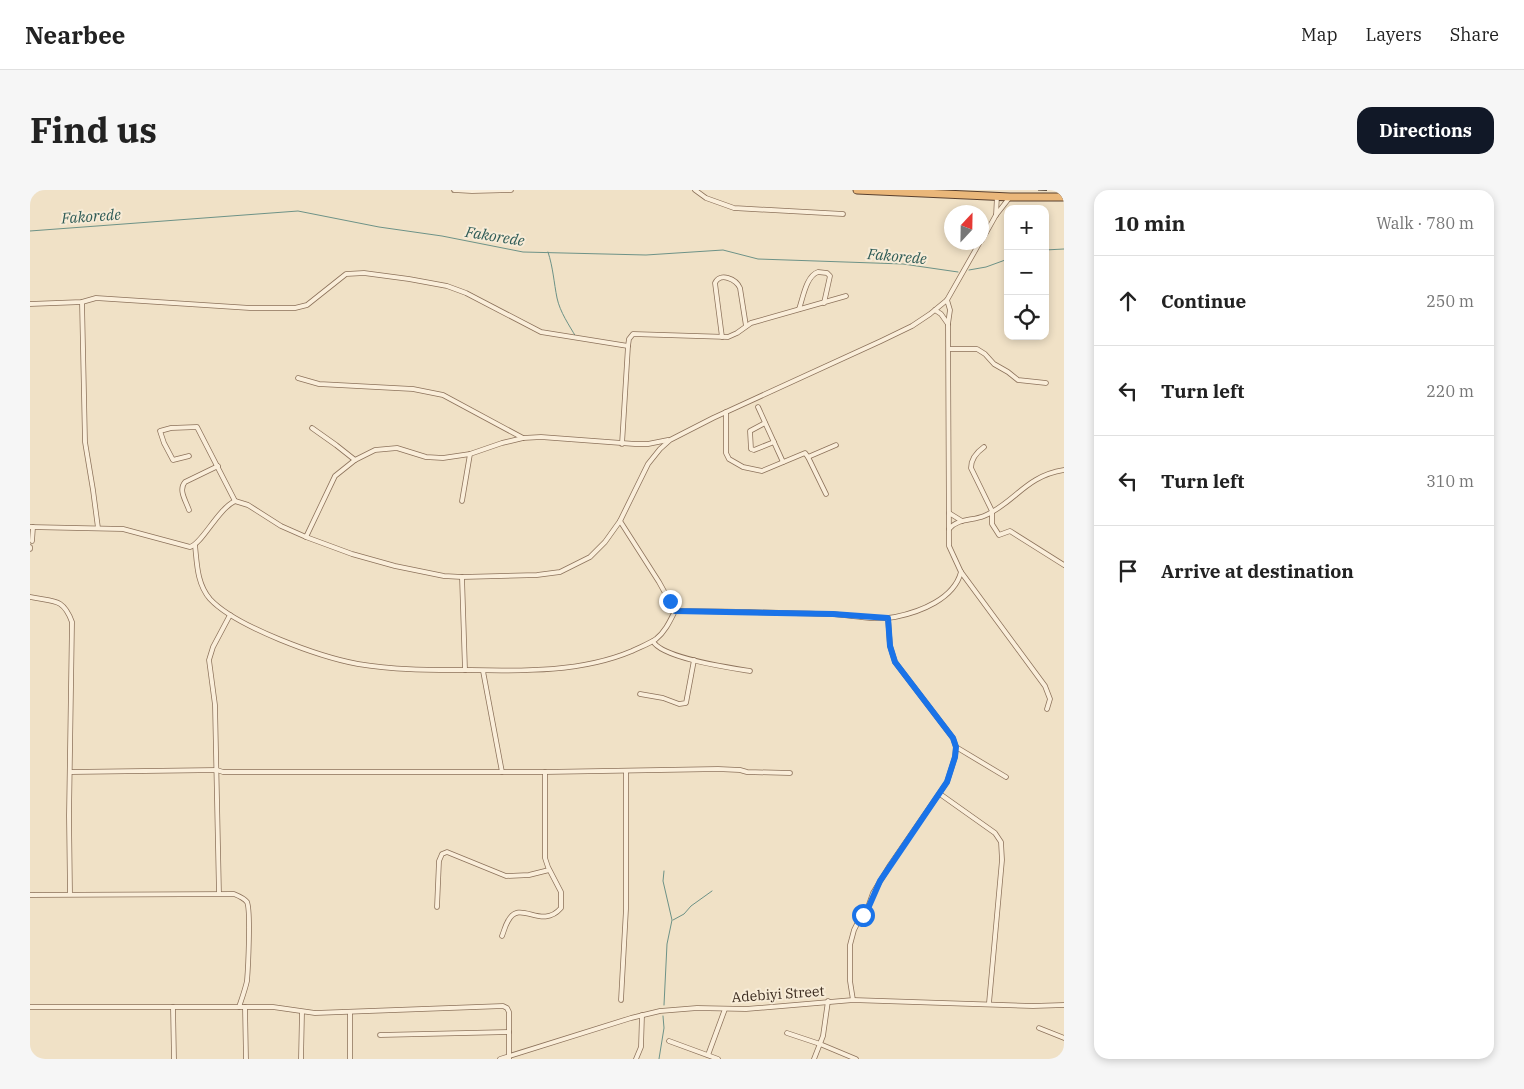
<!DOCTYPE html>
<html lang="en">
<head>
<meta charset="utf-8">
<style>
	body { margin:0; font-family:"IBM Plex Serif",serif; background:#f6f6f6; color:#222 }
	.controls { position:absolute; right:15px; top:15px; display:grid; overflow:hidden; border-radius:10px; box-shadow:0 2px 8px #0003 }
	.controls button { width:45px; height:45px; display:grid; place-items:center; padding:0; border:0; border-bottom:1px solid #e0e0e0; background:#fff; color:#222; font:25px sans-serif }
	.compass { position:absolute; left:914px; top:15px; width:45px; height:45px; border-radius:50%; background:#fff; box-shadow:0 2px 8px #0003; rotate:22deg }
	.stop { position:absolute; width:15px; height:15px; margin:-11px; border:4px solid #1a73e8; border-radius:50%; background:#fff }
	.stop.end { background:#1a73e8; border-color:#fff; box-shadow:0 1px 5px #0008 }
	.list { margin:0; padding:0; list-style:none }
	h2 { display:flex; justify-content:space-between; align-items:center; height:65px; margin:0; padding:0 20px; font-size:21px }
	h2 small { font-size:16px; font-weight:400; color:#767676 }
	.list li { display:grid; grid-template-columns:32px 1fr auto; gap:15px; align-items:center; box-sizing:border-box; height:90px; padding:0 20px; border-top:1px solid #e0e0e0 }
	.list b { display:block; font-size:19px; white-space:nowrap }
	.list em { font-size:16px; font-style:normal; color:#767676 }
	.icon { flex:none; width:28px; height:28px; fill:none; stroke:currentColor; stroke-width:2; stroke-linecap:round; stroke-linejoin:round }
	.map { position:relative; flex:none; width:1034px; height:869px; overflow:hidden; border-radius:15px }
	header { display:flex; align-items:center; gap:30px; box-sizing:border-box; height:70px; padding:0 25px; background:#fff; border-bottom:1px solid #e0e0e0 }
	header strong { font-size:24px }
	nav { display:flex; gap:28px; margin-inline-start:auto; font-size:18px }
	.intro { display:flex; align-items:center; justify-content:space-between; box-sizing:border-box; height:120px; padding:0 30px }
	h1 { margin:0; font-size:35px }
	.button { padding:12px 22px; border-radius:15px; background:#111827; color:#fff; font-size:18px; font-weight:700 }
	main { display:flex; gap:30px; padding:0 30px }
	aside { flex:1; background:#fff; border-radius:15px; box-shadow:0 2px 8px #0003 }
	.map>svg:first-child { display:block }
</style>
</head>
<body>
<header>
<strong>Nearbee</strong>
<nav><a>Map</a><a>Layers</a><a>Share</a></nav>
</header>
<div class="intro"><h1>Find us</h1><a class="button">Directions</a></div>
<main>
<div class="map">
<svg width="1034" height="869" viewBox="0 0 1034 869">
	<rect width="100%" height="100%" fill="#f0e1c6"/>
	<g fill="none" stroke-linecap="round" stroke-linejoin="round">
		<g stroke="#6d9287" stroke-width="1">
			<path d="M0,41l268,-20 81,16 63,9 81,16 123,3 77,-5 35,9 145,5 55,8"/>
			<path d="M1015,60l19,-1"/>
			<path d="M518,62c5,15 6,31 9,46 3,14 12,27 19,39"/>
			<path d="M939,80l17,-3 22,-8"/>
			<path d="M634,681l-1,10 9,39 -5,24 -3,61"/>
			<path d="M643,730l11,-6 7,-8 21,-15"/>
			<path d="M629,869l5,-31 -1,-12"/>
		</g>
		<g stroke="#8c725b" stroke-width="5.5">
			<g id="minor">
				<path d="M424,0l18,1 39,-1"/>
				<path d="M665,0l11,8 28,10 109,6"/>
				<path d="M966,25l1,-19"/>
				<path d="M952,50l14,-25 14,-18"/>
				<path d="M917,110l3,10 -2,14 1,222 12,26 84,114 5,13 -3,10"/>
				<path d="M52,112l3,140 8,48 5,38"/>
				<path d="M0,114l52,-2 14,-4 154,10h45l12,-3 39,-31 18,-1 45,6 38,7 19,7 75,39 87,14"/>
				<path d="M769,119c4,-11 7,-33 19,-37l9,1 3,3 -6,27"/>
				<path d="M905,120l6,4 7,10"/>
				<path d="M692,147l-7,-54c5,-11 21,-4 25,5l6,38"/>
				<path d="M919,159h28l8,5 9,10 14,8 10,8 28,3"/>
				<path d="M268,188l21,6 94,5 30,6 80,43"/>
				<path d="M728,217l25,55"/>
				<path d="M696,222v41l3,6 14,8 19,4 43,-18 3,4 18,37"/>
				<path d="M735,233l-15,8 1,18 3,1 20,-8"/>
				<path d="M282,238l24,17 19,15"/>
				<path d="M592,254l6,-98 1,-7 4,-5 95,3 9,-4 14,-10 95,-27"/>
				<path d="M954,257c-7,5 -13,11 -13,21l21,43v13l7,11 11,-4 54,34"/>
				<path d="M159,266l-16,4 -9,-17 -4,-12 11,-3 26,-1 38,74"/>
				<path d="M778,267l28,-12"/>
				<path d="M432,311l8,-47"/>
				<path d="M159,320c-3,-9 -11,-20 -4,-28l33,-16"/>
				<path d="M919,323l13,8"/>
				<path d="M0,337l93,2 67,18c12,-3 27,-37 45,-46l13,4 33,21 25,11 46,17 43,12 49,10 18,1 75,-2 23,-3 30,-15 15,-15 15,-21 28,-57 12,-15 10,-9 43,-22 168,-77 31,-15 18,-12 17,-14 33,-58"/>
				<path d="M919,339c9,-11 23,-8 35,-13 31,-13 41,-40 80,-46"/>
				<path d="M276,347l29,-61 20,-16 20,-10 22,-2 29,9 17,1 27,-4 32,-11 21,-5 18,-1 94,7h13l20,-4"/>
				<path d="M2,351l1,-14"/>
				<path d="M165,355c2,19 2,39 15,54 26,28 110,58 148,65 35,6 71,6 106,6 56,1 116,3 168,-19 8,-4 17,-7 24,-12 9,-7 14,-18 19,-28l-16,-29 -39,-61"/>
				<path d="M0,359v-2"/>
				<path d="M432,387l3,93"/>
				<path d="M0,407c23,5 33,0 42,25l-3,194 1,78"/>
				<path d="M645,421c52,0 104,2 156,3 20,1 45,7 64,3 25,-5 59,-18 66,-45"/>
				<path d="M623,451c8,17 78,27 97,30"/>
				<path d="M453,481l19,101"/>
				<path d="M610,504l23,4 16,6 7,-1 8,-43"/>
				<path d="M926,557l50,30"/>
				<path d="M41,582l146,-2 6,2h322l173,-3 22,1 7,2 43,1"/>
				<path d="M910,604l55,39 6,9 1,18 -13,143"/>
				<path d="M189,704l-4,-189 -6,-45 4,-13 17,-32"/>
				<path d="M0,705l204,-1c5,2 10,4 13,8 4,9 1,67 0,79 -2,9 -5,17 -8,26"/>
				<path d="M407,717l2,-46 3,-7 5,-2 59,24 23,-1 20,-5"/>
				<path d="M472,746c2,-5 3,-10 6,-15 12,-23 33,10 53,-13v-16l-13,-25 -3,-9v-86"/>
				<path d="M591,810l5,-91v-138"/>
				<path d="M823,810l-3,-19v-36l4,-15 7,-14 5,-3 7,-20 17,-28 57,-83 8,-25 1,-10 -3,-9 -58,-76 -5,-16 -2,-28"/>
				<path d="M0,817h243l42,6 188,-7 4,2 2,4v47"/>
				<path d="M143,817l1,52"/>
				<path d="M215,817l1,52"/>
				<path d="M1009,838l25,10"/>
				<path d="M757,843l33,11 36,15"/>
				<path d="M350,845l129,-3"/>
				<path d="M639,851l49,18"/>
				<path d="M678,865l17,-46"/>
				<path d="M271,869l1,-47"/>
				<path d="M320,869v-47"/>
				<path d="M470,869l131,-41 29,-7 37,-3 49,1 107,-9 180,6 31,-1"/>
				<path d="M606,869l5,-12 1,-32"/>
				<path d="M784,869l9,-23 5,-35"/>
			</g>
		</g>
		<g stroke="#59402f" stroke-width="9">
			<path id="trunk" d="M827,0l153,7h54"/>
		</g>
		<use href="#minor" stroke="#faeeda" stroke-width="4"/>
		<use href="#trunk" stroke="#eab77a" stroke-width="7"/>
		<path stroke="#3b2b1f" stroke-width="1" stroke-dasharray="9 9" stroke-linecap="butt" d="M1008,0l26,1"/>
	</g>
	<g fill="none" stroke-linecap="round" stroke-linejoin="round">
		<path stroke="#1a73e8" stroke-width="6" d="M640,411l5,10 158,3 55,4 2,28 5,16 58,76 3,9 -1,10 -8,25 -67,99 -14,32 -3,2"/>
	</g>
	<g text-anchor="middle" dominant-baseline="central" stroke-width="4" stroke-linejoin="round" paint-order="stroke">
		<g font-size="14" fill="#3b2b1f" stroke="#f7ebd6">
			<text transform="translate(748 804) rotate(-4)">Adebiyi Street</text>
		</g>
		<g font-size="15" font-style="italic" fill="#2e5b56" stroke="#f7ebd6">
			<text transform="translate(61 26) rotate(-4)">Fakorede</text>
			<text transform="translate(465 46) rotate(9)">Fakorede</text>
			<text transform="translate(867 66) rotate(5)">Fakorede</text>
		</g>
	</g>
</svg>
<div class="controls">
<button>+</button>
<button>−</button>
<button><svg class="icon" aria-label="locate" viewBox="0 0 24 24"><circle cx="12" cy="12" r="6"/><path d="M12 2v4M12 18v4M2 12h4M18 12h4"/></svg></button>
</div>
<svg class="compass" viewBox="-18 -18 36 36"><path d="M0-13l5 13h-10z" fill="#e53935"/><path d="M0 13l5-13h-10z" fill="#767676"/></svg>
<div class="stop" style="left:833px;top:725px"></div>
<div class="stop end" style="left:640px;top:411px"></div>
</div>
<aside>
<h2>10 min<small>Walk · 780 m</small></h2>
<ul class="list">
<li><svg class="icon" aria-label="ahead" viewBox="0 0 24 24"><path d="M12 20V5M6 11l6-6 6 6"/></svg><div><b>Continue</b></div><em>250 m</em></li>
<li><svg class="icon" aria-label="left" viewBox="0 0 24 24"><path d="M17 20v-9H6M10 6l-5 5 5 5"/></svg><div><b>Turn left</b></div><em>220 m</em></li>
<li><svg class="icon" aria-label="left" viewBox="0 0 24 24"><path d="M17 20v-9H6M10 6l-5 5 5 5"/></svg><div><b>Turn left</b></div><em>310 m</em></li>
<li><svg class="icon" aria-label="arrive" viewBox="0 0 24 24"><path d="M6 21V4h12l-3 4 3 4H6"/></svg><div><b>Arrive at destination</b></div></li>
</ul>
</aside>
</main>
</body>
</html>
